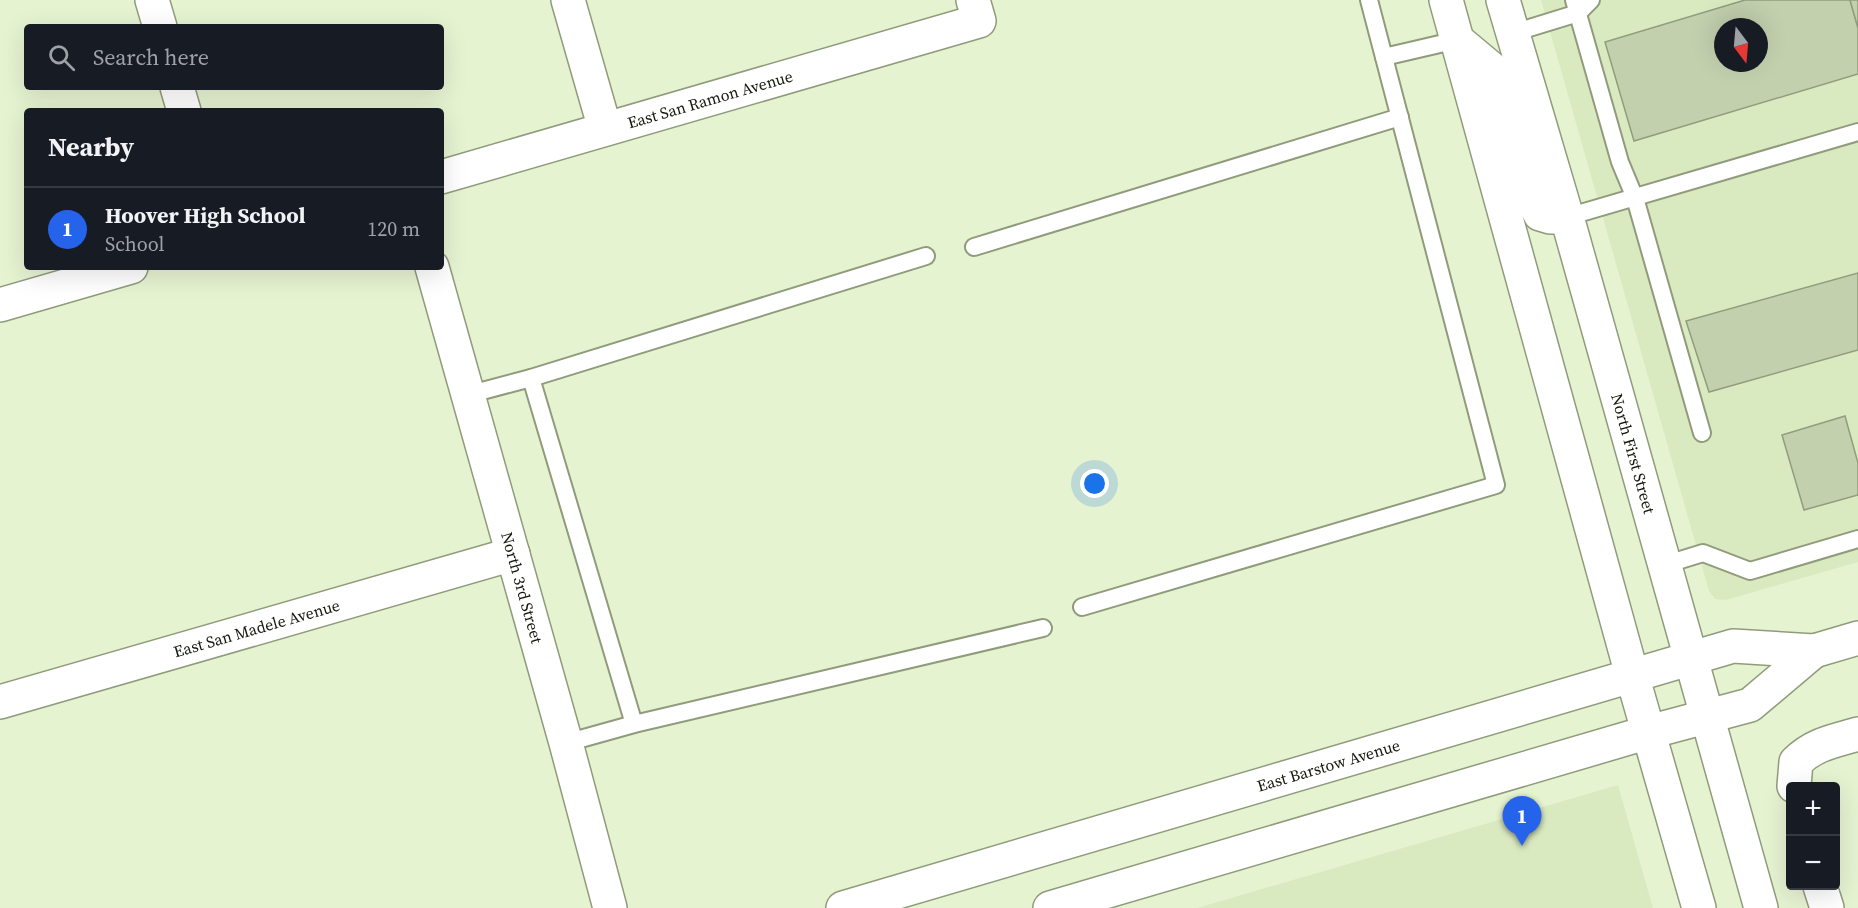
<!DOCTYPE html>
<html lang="en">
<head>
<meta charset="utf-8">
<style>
	body { margin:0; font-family:"Source Serif 4",serif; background:#242831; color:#f1f3f6 }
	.controls { position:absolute; right:18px; bottom:18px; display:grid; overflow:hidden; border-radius:6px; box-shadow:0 6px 24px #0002 }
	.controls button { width:54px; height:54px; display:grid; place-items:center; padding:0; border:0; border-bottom:2px solid #363941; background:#171b24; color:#f1f3f6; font:30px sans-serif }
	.compass { position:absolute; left:1714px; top:18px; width:54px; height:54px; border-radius:50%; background:#171b24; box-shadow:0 6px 24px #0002; rotate:164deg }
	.you { position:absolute; left:1095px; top:484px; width:21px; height:21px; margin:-15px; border:4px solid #fff; border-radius:50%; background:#1a73e8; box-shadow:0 0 0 9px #1a73e833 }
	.badge { display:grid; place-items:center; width:39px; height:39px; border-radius:50%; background:#2563eb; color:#fff; font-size:20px; font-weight:700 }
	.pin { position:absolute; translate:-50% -50px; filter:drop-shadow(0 2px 3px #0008) }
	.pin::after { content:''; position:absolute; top:32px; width:21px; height:18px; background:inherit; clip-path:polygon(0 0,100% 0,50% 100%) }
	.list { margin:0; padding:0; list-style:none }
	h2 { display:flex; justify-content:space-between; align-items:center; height:78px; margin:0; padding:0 24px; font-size:26px }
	h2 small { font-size:20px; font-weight:400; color:#9ea1a6 }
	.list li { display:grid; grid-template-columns:39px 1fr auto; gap:18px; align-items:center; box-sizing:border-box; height:84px; padding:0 24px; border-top:2px solid #363941 }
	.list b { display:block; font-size:22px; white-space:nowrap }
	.list p { margin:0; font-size:20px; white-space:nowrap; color:#9ea1a6 }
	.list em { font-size:20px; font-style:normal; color:#9ea1a6 }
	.icon { flex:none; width:33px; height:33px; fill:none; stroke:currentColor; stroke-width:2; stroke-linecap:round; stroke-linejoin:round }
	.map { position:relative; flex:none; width:1858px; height:908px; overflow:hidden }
	.search { position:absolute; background:#171b24; box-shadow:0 6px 24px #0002; left:24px; top:24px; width:420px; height:66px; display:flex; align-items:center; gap:15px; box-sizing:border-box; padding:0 21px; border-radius:6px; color:#9ea1a6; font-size:22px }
	.panel { position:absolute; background:#171b24; box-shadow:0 6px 24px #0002; left:24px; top:108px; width:420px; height:162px; border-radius:6px }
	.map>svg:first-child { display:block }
</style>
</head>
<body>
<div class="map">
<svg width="1858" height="908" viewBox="0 0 1858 908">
	<rect width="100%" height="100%" fill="#e6f3d1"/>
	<g fill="#daeac0" fill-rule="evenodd">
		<path d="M1541,0h317v562l-132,38 -11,-1 -6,-8zM1723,27h36v36h-36z"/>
		<path d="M1618,785l35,123h-456z"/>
	</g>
	<g fill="#c3d0ae" stroke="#919d7d" stroke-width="1.5" fill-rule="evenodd">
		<path d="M1745,0h105l8,28v46l-224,67 -29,-99zM1723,27h36v36h-36z"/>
		<path d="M1850,0h8v28z"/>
		<path d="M1858,273v77l-149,42 -23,-71z"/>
		<path d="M1845,416l13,47v32l-54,15 -22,-75z"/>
	</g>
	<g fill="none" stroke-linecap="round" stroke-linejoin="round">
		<g stroke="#909b7c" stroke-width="20">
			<g id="lane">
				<path d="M1574,0l46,162 15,36 67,235"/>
				<path d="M1513,33l65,-20 13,-13"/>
				<path d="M1384,57l73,-17"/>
				<path d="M1567,217l291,-85"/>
				<path d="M974,247l426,-130"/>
				<path d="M531,378l103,346 -68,19"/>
				<path d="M467,395l64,-17 395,-122"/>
				<path d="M1664,565l39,-12 47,18 108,-32"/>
				<path d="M1082,607l414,-122 -127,-485"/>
				<path d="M634,724l409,-96"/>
			</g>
		</g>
		<g stroke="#909b7c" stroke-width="36">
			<g id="street">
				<path d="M152,0l8,27"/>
				<path d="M568,0l37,129"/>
				<path d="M177,87l7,24"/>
				<path id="s1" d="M441,177l538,-156 -6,-21"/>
				<path id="s2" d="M432,267l134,476 44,165"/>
				<path d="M0,305l131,-38"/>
				<path id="s3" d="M0,702l513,-148"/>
				<path d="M1794,786l2,-24c18,-18 38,-21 62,-28"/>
				<path d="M1820,886l7,22"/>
			</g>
		</g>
		<g stroke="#909b7c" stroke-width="36">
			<g id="secondary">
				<path d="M1446,0l186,675 67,233"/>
				<path id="s4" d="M1503,0l64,217 194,691"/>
				<path d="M1457,40l36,30 31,114 16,30 10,3h17"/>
				<path id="s5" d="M843,908l890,-262 81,5 44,-13"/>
				<path d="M1050,908l599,-176 101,-27 64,-54"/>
			</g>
		</g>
		<use href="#lane" stroke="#fff" stroke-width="16"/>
		<use href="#street" stroke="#fff" stroke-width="33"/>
		<use href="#secondary" stroke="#fff" stroke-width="33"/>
	</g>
	<g text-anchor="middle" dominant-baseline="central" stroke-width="4.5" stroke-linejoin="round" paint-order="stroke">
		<g font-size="16" fill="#12160a" stroke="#e6f3d1">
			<text stroke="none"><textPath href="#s1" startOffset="280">East San Ramon Avenue</textPath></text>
			<text stroke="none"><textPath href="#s4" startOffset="472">North First Street</textPath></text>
			<text stroke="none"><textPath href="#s2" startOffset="333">North 3rd Street</textPath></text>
			<text stroke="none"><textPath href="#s3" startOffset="267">East San Madele Avenue</textPath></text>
			<text stroke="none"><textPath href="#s5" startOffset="506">East Barstow Avenue</textPath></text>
		</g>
	</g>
</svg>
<div class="controls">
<button>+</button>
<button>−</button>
</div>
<svg class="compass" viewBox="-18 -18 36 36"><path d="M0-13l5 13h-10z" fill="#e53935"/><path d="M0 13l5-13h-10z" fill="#9ea1a6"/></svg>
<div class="you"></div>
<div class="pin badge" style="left:1522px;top:846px">1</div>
<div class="search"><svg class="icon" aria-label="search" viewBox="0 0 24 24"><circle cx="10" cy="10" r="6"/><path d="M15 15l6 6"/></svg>Search here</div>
<section class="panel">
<h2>Nearby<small></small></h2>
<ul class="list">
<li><span class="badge">1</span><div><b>Hoover High School</b><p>School</p></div><em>120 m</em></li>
</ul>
</section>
</div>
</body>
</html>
